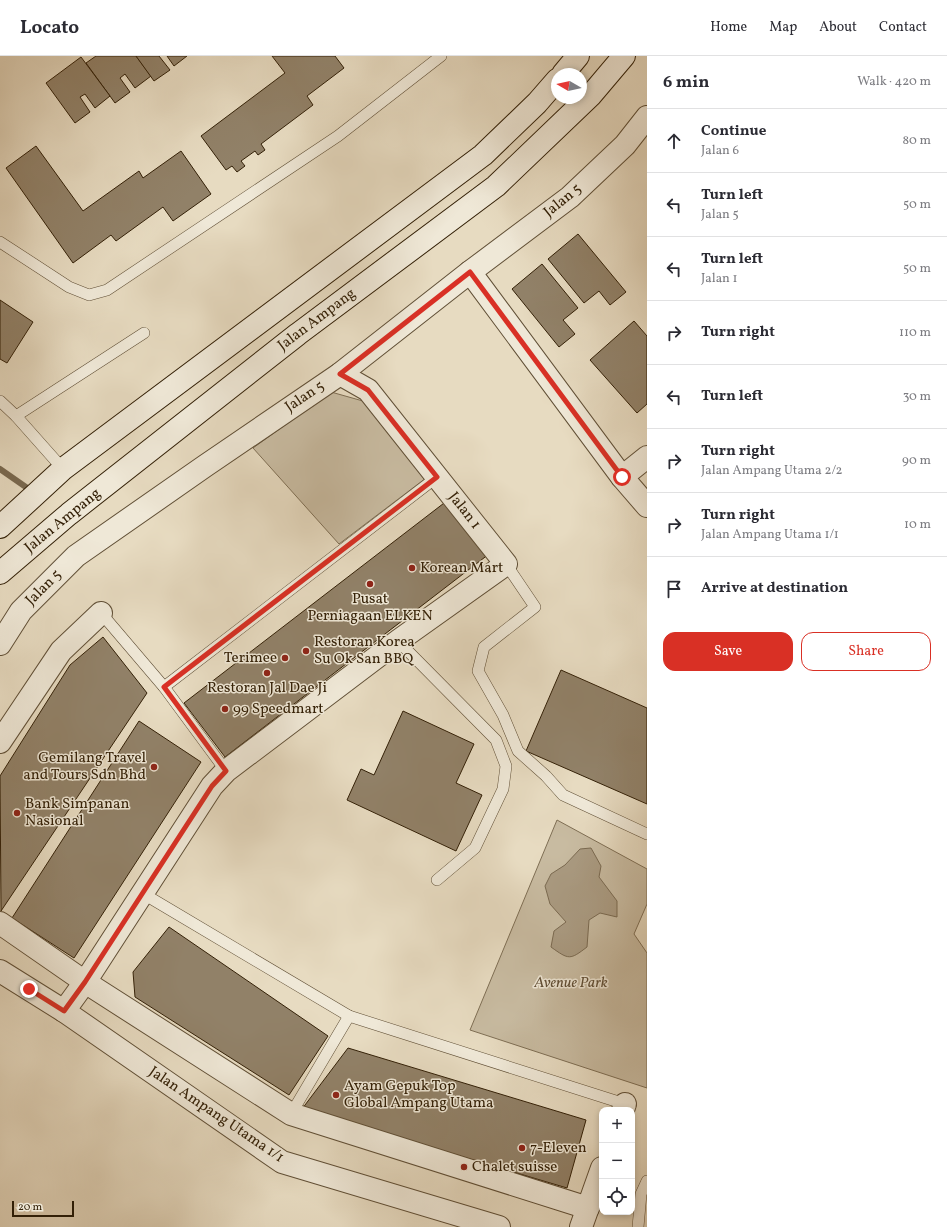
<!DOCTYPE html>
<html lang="en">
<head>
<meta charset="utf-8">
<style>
	body { margin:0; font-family:Vollkorn,serif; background:#f2f2f3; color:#2b2b33 }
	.controls { position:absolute; right:12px; bottom:12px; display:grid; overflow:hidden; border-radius:8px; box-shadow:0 2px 6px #0003 }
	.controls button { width:36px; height:36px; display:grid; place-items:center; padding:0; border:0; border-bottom:1px solid #e1e1e2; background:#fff; color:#2b2b33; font:20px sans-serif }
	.compass { position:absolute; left:551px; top:12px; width:36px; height:36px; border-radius:50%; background:#fff; box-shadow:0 2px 6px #0003; rotate:279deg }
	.scale { position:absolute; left:12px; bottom:10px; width:62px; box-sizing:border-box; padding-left:4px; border:2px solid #332007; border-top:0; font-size:11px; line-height:14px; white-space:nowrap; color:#332007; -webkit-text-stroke:3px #efe8d7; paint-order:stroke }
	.stop { position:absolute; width:12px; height:12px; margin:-9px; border:3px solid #d93025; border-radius:50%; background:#fff }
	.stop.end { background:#d93025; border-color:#fff; box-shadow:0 1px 4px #0008 }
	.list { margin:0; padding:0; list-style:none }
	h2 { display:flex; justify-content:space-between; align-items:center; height:52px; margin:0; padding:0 16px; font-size:17px }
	h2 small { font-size:13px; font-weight:400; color:#7c7c81 }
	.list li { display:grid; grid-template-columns:26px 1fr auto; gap:12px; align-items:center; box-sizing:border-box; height:64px; padding:0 16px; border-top:1px solid #e1e1e2 }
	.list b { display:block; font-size:15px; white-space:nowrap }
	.list p { margin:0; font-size:13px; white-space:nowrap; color:#7c7c81 }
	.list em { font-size:13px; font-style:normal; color:#7c7c81 }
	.actions { display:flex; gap:8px; padding:12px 16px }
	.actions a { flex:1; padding:9px 0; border:1px solid #d93025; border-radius:12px; text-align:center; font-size:14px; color:#d93025 }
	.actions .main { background:#d93025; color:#fff }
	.icon { flex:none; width:22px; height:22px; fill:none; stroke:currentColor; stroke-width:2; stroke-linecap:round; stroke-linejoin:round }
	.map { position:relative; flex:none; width:647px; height:1171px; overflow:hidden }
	header { display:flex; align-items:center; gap:24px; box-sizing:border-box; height:56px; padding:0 20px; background:#fff; border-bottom:1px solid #e1e1e2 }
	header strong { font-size:19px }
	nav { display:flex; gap:22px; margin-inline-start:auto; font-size:14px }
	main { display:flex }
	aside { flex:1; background:#fff }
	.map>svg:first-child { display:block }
</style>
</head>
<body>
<header>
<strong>Locato</strong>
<nav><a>Home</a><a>Map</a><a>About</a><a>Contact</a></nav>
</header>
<main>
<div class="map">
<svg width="647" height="1171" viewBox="0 0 647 1171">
	<rect width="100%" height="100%" fill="#e7dbc1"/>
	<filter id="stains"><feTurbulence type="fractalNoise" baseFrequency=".005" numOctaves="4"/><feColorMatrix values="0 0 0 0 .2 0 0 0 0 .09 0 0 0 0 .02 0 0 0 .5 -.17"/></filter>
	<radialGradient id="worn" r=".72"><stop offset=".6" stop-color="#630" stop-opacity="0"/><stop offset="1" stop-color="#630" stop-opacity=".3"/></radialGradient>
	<g fill="#c8bba1" stroke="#7e6e54">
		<path d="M331,336l39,11 56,75 -87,66 -86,-96z"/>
		<path d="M557,764l90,49v35l-13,30 13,19v135l-177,-58z"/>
	</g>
	<path fill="#aa9b82" stroke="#7a6a51" d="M591,792l10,18 -2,11 18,24v16l-17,-4 -11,7 -2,27c-17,13 -18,13 -36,0l3,-16 12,-9 -16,-18 -5,-18 6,-12 14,-9 15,-16z"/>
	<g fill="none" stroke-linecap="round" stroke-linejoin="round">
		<path stroke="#7a6a51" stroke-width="6" d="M0,413l33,23"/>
	</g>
	<g fill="#918168" stroke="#332007">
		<path d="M96,0h40l15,20 -16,12 -10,-14 -5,4 10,14 -15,11 -29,-40z"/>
		<path d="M136,0h23l11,14 -16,11z"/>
		<path d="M167,0h20l-13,10z"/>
		<path d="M272,0h63l9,12 -37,28 6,9 -52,39 4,6 -7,5 -3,-4 -14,10 4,5 -8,6 -5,-6 -6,4 -25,-34 84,-63z"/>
		<path d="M81,1l29,39 -15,12 -10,-14 -5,3 10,15 -15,11 -29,-40z"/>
		<path d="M36,90l47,65 56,-40 4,7 38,-27 30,43 -38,27 -10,-14 -47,34 -5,-6 -38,28 -67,-95z"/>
		<path d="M578,178l48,58 -16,13 -11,-14 -15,12 -36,-44z"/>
		<path d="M542,208l36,44 -15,12 12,14 -16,13 -47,-58z"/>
		<path d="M0,244l33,22 -26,41 -7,-4z"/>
		<path d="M634,265l13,15v68l-10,9 -47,-53z"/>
		<path d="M448,444l41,54 -264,203 -41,-54z"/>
		<path d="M103,581l44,56 -146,218 -1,-135 70,-111z"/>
		<path d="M561,614l86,38v96l-121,-53z"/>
		<path d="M403,655l71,33 -18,39 26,12 -26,56 -109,-51 14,-31 13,6z"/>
		<path d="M139,665l62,41 -127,196 -62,-40z"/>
		<path d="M169,871l159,109 -39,59 -154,-98 -2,-25z"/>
		<path d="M348,992l238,72 -19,68 -265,-79z"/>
	</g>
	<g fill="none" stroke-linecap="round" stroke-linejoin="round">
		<g stroke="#604f36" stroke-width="12">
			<g id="service">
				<path d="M0,186l69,45 20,8 18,-5 231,-154 103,-80"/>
				<path d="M0,345l16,15 47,53"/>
				<path d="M16,360l128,-83"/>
				<path d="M506,508l29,43 -51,40 -6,24 25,44 15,36 28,25 17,19 84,39"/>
				<path d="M101,557l63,74 62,84"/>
				<path d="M398,585l98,99 10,26 -3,23 -28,59 -38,32"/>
				<path d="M164,631l273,-210"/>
				<path d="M142,837l207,123 276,88"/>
				<path d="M291,1058l58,-98"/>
				<path d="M638,1171l3,-33 6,-13"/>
			</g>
		</g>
		<g stroke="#604f36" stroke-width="24">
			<g id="minor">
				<path d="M470,216l152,205 25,29"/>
				<path d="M622,421l25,-20"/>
				<path d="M0,588l21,-33 55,-55 129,-90 135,-92 130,-102 100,-75 55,-52 22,-28"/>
				<path d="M0,686l61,-91 40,-38"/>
				<path d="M0,867l85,59 206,132 297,94"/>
				<path d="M0,915l64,40 218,151 217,65"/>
				<path d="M64,955l21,-29 127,-196 14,-15 172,-130 108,-77 -138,-174 -28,-16"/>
				<path d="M623,1054l2,-6"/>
				<path d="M581,1171l21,-59"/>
			</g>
		</g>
		<g stroke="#332007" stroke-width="24">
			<g id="secondary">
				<path d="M563,18l15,-18"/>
				<path d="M0,471l63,-58 420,-314 54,-52 20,-23"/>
				<path d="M0,517l69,-59 229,-180 198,-148 95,-91 33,-39"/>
			</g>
		</g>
		<use href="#service" stroke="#efe8d7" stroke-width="11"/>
		<use href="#minor" stroke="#efe8d7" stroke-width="22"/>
		<use href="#secondary" stroke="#efe8d7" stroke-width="22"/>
	</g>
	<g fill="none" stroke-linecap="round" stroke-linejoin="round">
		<path stroke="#d93025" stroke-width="5" d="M29,933l35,22 21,-29 127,-196 14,-15 -62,-84 273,-210 -69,-87 -28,-16 130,-102 152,205"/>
	</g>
	<g fill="#8f2418" stroke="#efe8d7" stroke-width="1.5">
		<circle cx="412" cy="512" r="4"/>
		<circle cx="370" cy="528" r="4"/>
		<circle cx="306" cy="595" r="4"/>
		<circle cx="285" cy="602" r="4"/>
		<circle cx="267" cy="617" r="4"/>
		<circle cx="225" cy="653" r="4"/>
		<circle cx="154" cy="711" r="4"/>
		<circle cx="17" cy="757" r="4"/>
		<circle cx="336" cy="1039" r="4"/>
		<circle cx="522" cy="1092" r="4"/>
		<circle cx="464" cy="1111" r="4"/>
	</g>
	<g text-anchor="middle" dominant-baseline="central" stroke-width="3" stroke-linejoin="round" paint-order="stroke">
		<g font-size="15" fill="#332007" stroke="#efe8d7">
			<text transform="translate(563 145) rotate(-39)">Jalan 5</text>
			<text transform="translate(317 264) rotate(-37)">Jalan Ampang</text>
			<text transform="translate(305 341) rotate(-34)">Jalan 5</text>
			<text transform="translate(464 455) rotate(52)">Jalan 1</text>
			<text transform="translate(63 465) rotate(-39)">Jalan Ampang</text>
			<text transform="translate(44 532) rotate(-45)">Jalan 5</text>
			<text transform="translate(216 1059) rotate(34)">Jalan Ampang Utama 1/1</text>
		</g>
		<g font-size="15" fill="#332007" stroke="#efe8d7" text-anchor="start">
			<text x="420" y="512">Korean Mart</text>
			<text x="370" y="543" text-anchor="middle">Pusat<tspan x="370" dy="17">Perniagaan ELKEN</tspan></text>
			<text x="314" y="586">Restoran Korea<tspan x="314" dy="17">Su Ok San BBQ</tspan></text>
			<text x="277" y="602" text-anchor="end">Terimee</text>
			<text x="267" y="632" text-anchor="middle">Restoran Jal Dae Ji</text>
			<text x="233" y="653">99 Speedmart</text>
			<text x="146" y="702" text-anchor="end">Gemilang Travel<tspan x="146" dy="17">and Tours Sdn Bhd</tspan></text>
			<text x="25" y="748">Bank Simpanan<tspan x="25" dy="17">Nasional</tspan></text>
			<text x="344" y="1030">Ayam Gepuk Top<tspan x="344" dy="17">Global Ampang Utama</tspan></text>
			<text x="530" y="1092">7-Eleven</text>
			<text x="472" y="1111">Chalet suisse</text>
		</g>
		<g font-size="15" font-style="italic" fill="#604e35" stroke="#efe8d7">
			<text x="571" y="927">Avenue Park</text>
		</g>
	</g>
	<rect width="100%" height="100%" filter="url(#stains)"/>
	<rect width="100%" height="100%" fill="url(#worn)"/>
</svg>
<div class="controls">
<button>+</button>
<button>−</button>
<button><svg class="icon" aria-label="locate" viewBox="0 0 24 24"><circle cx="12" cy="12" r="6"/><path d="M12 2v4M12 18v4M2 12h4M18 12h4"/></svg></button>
</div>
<svg class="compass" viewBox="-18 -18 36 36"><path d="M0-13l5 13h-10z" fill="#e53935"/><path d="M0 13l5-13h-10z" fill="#7c7c81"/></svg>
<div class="scale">20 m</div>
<div class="stop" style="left:622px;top:421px"></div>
<div class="stop end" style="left:29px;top:933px"></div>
</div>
<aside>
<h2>6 min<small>Walk · 420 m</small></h2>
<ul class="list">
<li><svg class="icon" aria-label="ahead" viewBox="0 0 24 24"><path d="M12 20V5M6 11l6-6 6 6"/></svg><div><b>Continue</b><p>Jalan 6</p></div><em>80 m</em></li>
<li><svg class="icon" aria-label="left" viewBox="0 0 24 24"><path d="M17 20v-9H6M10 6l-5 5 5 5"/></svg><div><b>Turn left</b><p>Jalan 5</p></div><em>50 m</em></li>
<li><svg class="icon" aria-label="left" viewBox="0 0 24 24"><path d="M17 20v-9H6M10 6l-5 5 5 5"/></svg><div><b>Turn left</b><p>Jalan 1</p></div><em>50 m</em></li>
<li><svg class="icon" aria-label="right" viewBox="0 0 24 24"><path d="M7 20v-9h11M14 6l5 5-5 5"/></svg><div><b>Turn right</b></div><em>110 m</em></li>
<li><svg class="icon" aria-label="left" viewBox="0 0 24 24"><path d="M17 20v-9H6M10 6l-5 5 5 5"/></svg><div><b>Turn left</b></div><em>30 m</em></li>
<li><svg class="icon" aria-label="right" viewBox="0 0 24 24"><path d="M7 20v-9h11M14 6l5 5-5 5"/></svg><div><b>Turn right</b><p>Jalan Ampang Utama 2/2</p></div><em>90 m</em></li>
<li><svg class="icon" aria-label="right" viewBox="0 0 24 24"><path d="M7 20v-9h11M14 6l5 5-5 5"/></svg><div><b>Turn right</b><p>Jalan Ampang Utama 1/1</p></div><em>10 m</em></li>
<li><svg class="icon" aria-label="arrive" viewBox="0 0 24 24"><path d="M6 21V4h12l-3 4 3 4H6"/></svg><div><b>Arrive at destination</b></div></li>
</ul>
<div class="actions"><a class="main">Save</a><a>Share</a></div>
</aside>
</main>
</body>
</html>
